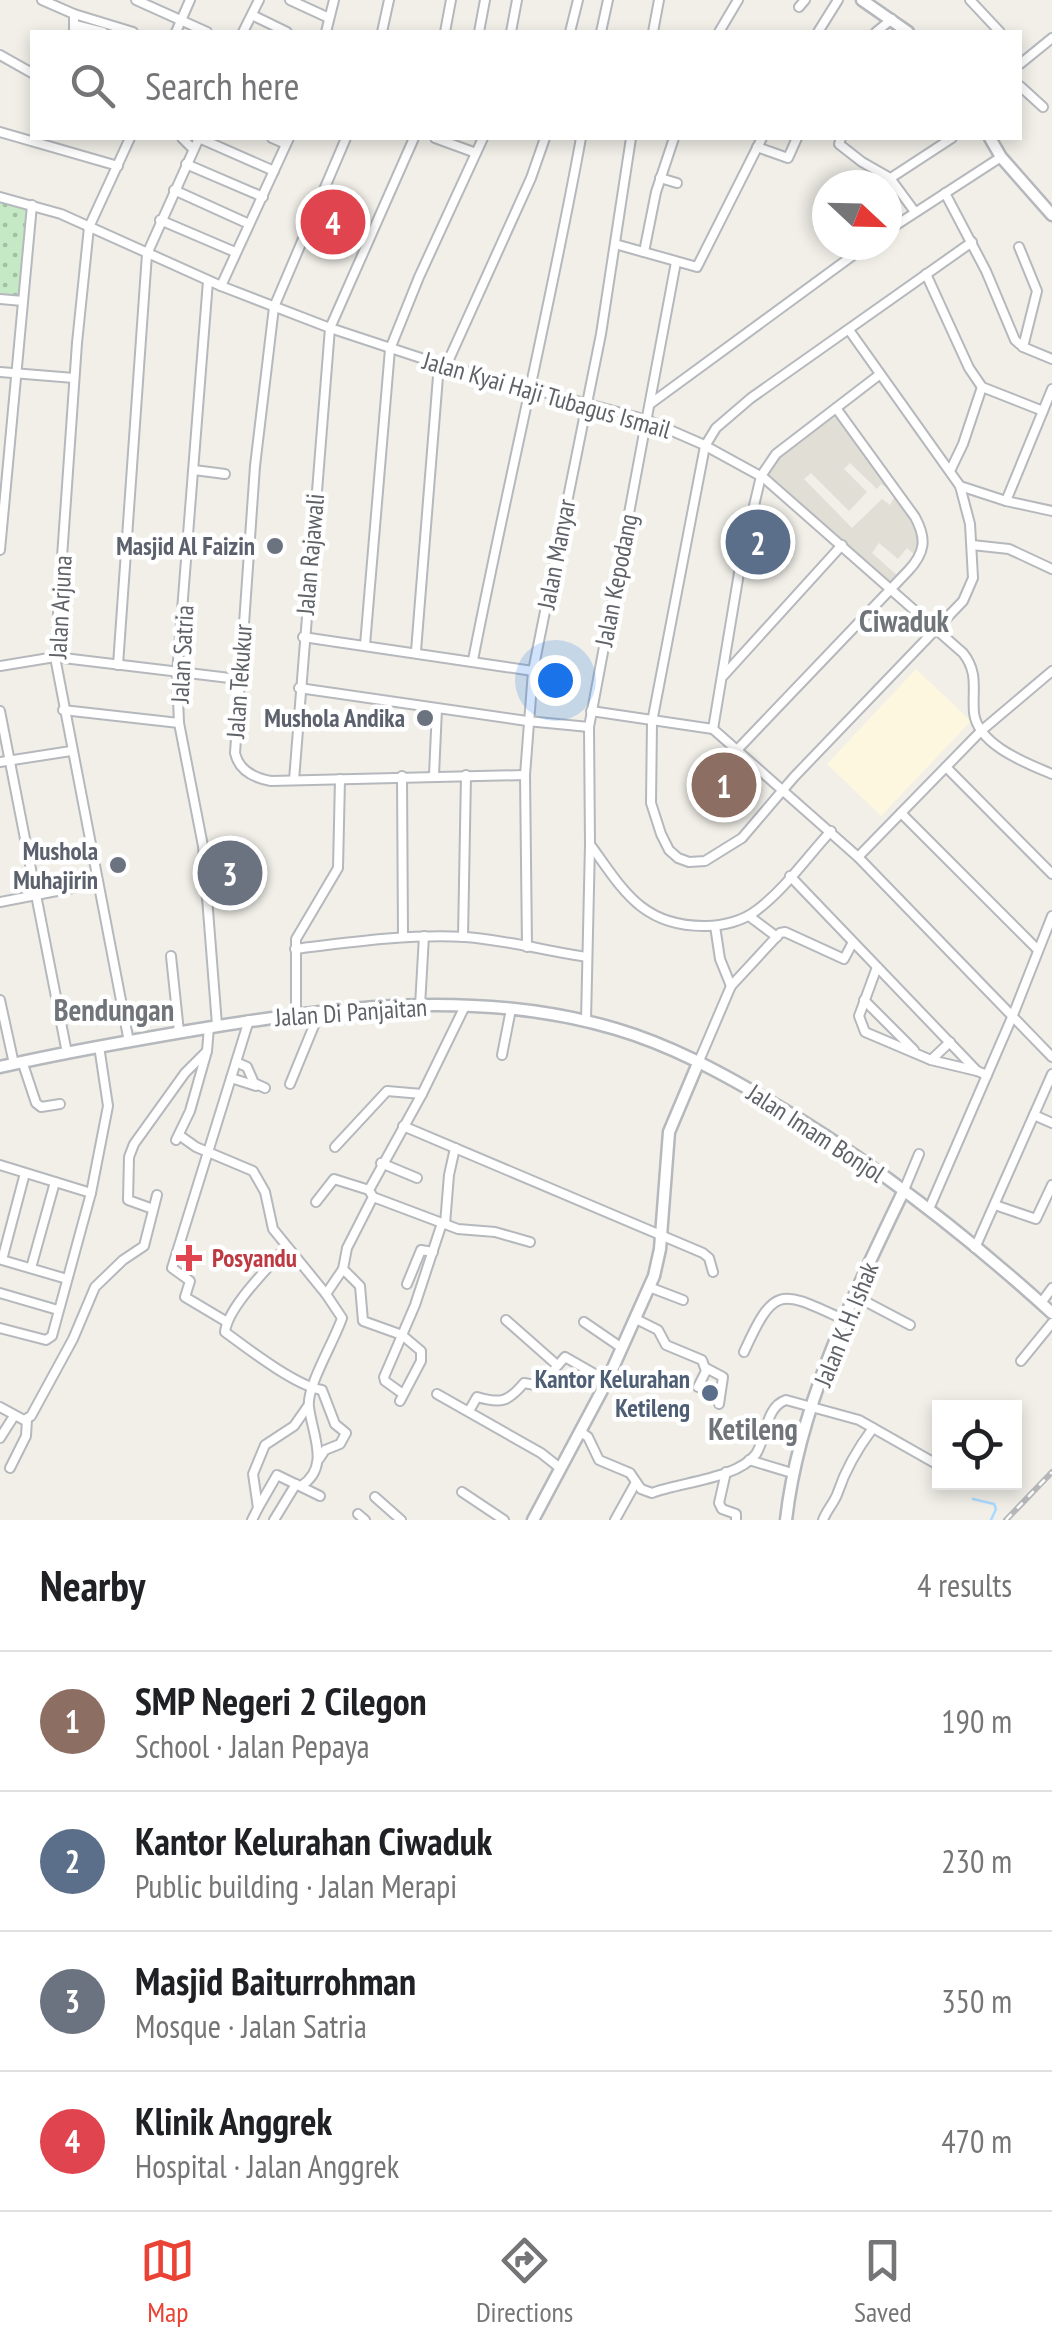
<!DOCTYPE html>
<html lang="en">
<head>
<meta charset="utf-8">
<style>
	body { margin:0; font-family:"PT Sans Narrow",sans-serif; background:#f2f2f2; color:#202124 }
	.controls { position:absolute; right:30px; bottom:30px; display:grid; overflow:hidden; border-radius:0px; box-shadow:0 5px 15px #0003 }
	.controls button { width:90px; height:90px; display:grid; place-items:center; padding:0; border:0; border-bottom:2px solid #e0e0e0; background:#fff; color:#202124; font:50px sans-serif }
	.compass { position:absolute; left:812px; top:170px; width:90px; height:90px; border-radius:50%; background:#fff; box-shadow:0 5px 15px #0003; rotate:112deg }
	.you { position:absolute; left:555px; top:680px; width:35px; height:35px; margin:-25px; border:8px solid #fff; border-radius:50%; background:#1a73e8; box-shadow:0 0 0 15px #1a73e833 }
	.badge { display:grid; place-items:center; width:65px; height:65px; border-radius:50%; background:#ea4335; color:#fff; font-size:32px; font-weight:700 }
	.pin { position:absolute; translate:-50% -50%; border:5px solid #fff; box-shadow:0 2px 10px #0006 }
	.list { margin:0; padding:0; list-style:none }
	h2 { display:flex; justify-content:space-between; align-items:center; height:130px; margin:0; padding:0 40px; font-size:42px }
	h2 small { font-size:32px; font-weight:400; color:#757577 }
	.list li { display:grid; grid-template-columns:65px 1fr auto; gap:30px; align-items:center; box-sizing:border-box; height:140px; padding:0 40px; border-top:2px solid #e0e0e0 }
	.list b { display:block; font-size:38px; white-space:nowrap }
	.list p { margin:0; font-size:32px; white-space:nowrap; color:#757577 }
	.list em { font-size:32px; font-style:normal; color:#757577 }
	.icon { flex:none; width:55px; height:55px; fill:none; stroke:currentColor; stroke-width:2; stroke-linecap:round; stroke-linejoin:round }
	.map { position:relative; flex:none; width:1052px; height:1520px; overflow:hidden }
	.search { position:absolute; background:#fff; box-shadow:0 5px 15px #0003; left:30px; right:30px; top:30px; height:110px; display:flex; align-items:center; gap:25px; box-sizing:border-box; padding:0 35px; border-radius:0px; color:#757577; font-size:38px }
	.sheet { height:690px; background:#fff }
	nav { display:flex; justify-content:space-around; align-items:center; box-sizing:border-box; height:140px; border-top:2px solid #e0e0e0; background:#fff; font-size:28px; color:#757577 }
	nav a { display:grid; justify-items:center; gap:5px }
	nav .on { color:#ea4335 }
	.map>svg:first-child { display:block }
</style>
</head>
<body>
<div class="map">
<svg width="1052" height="1520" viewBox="0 0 1052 1520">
	<defs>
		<pattern id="park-dots" width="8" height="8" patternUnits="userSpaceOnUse" patternTransform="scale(2.5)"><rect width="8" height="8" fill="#c5e8c5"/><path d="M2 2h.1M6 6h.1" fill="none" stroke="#a3c0a4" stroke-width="1.8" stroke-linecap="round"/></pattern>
	</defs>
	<rect width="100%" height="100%" fill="#f1efe8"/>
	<path fill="#fef7e0" d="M916,669l55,52 -90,95 -54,-52z"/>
	<path fill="#e1ded6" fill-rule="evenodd" d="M836,415l54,69 25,36 7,18v12l-30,35 -125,-111 13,-20zM850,463l27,26 4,-5 15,11 -6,10 -8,-6 -30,29 -48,-49 7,-6 38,38 18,-19 -23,-23zM879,543l19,16 9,-11 9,8 -18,20 -26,-23z"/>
	<path fill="url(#park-dots)" d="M0,201l27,5 -8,90 -19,-2z"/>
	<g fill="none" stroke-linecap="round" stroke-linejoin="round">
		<path stroke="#aadaff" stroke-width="2.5" d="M973,1499l21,5 2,5 -5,11"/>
		<g stroke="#b5b8bc" stroke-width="12">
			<g id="minor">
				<path d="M42,0l32,14v18"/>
				<path d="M136,0l71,32"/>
				<path d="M290,0l39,18"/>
				<path d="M970,0l30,32"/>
				<path d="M799,7l6,-7"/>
				<path d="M74,14l59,18"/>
				<path d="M252,15l35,17"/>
				<path d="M75,25l28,7"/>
				<path d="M176,32l14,-32"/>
				<path d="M243,32l16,-32"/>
				<path d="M326,32l8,-32"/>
				<path d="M382,32l7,-32"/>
				<path d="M445,32l6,-32"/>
				<path d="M479,32l6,-32"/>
				<path d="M511,32l6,-32"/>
				<path d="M570,32l8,-32"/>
				<path d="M601,32l7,-32"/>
				<path d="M653,32l6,-32"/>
				<path d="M719,32l19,-32"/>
				<path d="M818,32l20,-32"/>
				<path d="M876,32l16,-13"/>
				<path d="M0,55l32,18"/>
				<path d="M1020,64l32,-26"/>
				<path d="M1020,86l23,21"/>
				<path d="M0,132l118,34"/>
				<path d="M182,138l11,11"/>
				<path d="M272,138l14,6"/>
				<path d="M346,138l-72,169 -19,159 -20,287c4,18 19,25 36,28l254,-6"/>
				<path d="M435,138l41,15"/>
				<path d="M841,138l-2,6 23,18 28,16 25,34"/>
				<path d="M757,147l31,11 9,-20"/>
				<path d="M186,164l77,33"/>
				<path d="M660,178l17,5"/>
				<path d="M880,185l72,-47"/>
				<path d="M174,190l75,34"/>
				<path d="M945,193l41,78 29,69 8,7 29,12"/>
				<path d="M0,197l61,17 160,72 109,42 109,36 208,56 55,24 62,34 199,175c16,20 9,37 11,60 4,32 52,50 78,61"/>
				<path d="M160,220l75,32"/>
				<path d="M887,231l114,-74"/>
				<path d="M615,244l82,23 65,-129"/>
				<path d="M1019,247l18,44 -14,56"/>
				<path d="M644,252l12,-60 18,-54"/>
				<path d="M926,274l43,94 13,19 61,24"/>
				<path d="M208,281l-31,393 2,49 24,123 14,179"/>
				<path d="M221,286l68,-148"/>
				<path d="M0,299l23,2"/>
				<path d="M849,330l111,156 10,38 3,54 -10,23 -169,176 -52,61 -37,23 -16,1 -11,-4 -9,-8 -8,-16 -10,-31 1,-81 53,-276 11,-18 35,-30 221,-156"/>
				<path d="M446,366l85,-188 14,-40"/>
				<path d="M0,372l74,6"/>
				<path d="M650,404l217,-159"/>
				<path d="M951,469l12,-25 19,-57"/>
				<path d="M194,470l31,4"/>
				<path d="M960,486l46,15 46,10"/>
				<path d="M1006,501l46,-112"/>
				<path d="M972,545l37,4 43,20"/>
				<path d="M0,550l32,-345"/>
				<path d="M303,637l230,34"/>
				<path d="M365,645l25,-296 29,-72 64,-139"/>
				<path d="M416,651l23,-287"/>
				<path d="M473,660c34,-174 76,-347 108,-522"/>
				<path d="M118,665l29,-411 52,-116 75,33"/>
				<path d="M0,666l55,-9 183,22"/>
				<path d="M724,675l118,-130"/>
				<path d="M299,688l228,33 62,6"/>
				<path d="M63,710l116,13"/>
				<path d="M0,711l67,342"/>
				<path d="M591,711l122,18"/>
				<path d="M713,729l145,128 194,200"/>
				<path d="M713,729l28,-168 20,-85 15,-22 103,-79"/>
				<path d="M737,750l171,-179c17,-18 19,-32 7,-54l-79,-109"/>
				<path d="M0,762l71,-11"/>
				<path d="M946,767l106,107"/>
				<path d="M434,775l3,-66"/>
				<path d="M402,776l1,161"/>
				<path d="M294,780l36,-452 84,-190"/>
				<path d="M901,813l136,136"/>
				<path d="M592,847c32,45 52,80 114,79 17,0 37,-5 51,-16 28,-21 50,-53 74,-79"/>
				<path d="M858,857l123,-126 71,-60"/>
				<path d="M790,876l187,195 10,4"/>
				<path d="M0,902l98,-19"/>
				<path d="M749,916l28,21"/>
				<path d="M715,926l5,33 11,27"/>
				<path d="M463,937l3,-162"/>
				<path d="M527,947l-2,-172 8,-104 68,-337 30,-196"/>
				<path d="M295,949c57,-7 113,-15 170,-12 41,3 82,14 122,20"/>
				<path d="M171,956l8,76"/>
				<path d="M877,967l-18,49 6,16 66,28 46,11"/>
				<path d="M0,1000l14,64"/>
				<path d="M864,1000l50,50"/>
				<path d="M420,1006l4,-70"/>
				<path d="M296,1013v-74l42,-71 2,-89"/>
				<path d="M586,1021l4,-177 -1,-117 87,-465"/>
				<path d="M129,1042l-74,-385 22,-314 12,-116 41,-89"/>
				<path d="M502,1055l9,-46"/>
				<path d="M931,1060l19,-18"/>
				<path d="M22,1061l14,42 5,4 19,-3"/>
				<path d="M699,1061l32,-75 49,-53 5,-1 59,27 9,-17"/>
				<path d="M236,1062l11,5 7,16 11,5"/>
				<path d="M231,1078l25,8"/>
				<path d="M290,1084l30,-73"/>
				<path d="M1034,1115l18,8"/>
				<path d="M403,1126l300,127 6,5 4,14"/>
				<path d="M179,1135l17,12 57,24 12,21 8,37 53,65"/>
				<path d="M176,1140l14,-29 17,-60"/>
				<path d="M335,1147l52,-56 35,3"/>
				<path d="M381,1163l36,15"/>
				<path d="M0,1165l91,28"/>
				<path d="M25,1173l-23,87 65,19"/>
				<path d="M904,1190l15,-36"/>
				<path d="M373,1197l85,32 37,3 35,10"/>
				<path d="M316,1202l18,-23 35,11"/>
				<path d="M995,1205l41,14 16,-34"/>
				<path d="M153,1209l-25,-9 1,-43 5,-13 51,-71 22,-22 2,-24"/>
				<path d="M929,1209l84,-194 39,-99"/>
				<path d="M445,1224l4,-49 6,-27"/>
				<path d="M286,1247c-17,21 -58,59 -61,85 23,17 71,54 97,58l13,34 11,9 -6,11 -15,6 -6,9"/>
				<path d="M975,1248l77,-174"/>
				<path d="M31,1268l24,-86"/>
				<path d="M407,1284l14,-34 12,2"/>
				<path d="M649,1287l34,13"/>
				<path d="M0,1293l58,17"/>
				<path d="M855,1296l55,29"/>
				<path d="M1041,1303l11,-15"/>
				<path d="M636,1319l22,11 8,15 36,15 4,11 -8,16"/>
				<path d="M506,1320l51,45"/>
				<path d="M227,1322l-42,-25 5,-16 -18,-13 77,-248"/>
				<path d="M584,1322l38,26"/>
				<path d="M0,1328l46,12 6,-4 39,-143 17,-87 -9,-60"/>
				<path d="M744,1352c31,-69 37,-61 101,-32"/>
				<path d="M1021,1361l31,-38"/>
				<path d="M706,1368l17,9 -4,27"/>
				<path d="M403,1394l-18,-13 -1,-4 31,-72 27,-82"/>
				<path d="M437,1394l104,59 19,15"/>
				<path d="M400,1401l21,-40v-10l-19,-16 -39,-14 -3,-35 -17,-17 4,-21 26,-51 -4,-7 53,-96 43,-88"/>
				<path d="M0,1407l24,13 7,-4 42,-77 22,-52 28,-27 21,-14 13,-51"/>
				<path d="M469,1411l8,-14c24,7 31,5 47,-14l16,3 25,-29 42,24"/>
				<path d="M581,1432l7,5 11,23 31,13 11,16 11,4c28,-11 85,-14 104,-39 11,-17 9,-47 30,-54l73,20 81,46"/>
				<path d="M0,1438l14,-22"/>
				<path d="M749,1460l43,13"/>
				<path d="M10,1468l16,-32 1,-17"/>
				<path d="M726,1472l-7,31 3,6 14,5v6"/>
				<path d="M301,1486c30,-19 11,-52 8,-79 -3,-20 26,-67 33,-89l-16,-24 17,-25"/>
				<path d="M462,1492l42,28"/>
				<path d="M375,1497l26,23"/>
				<path d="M258,1508l19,-33 43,21"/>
				<path d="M358,1514l7,6"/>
				<path d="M252,1520l6,-12 -5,-34 12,-29 29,-19 14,-20"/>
				<path d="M274,1520l22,-36"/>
				<path d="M615,1520l20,-36"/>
				<path d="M823,1520c4,-11 12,-18 15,-28 8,-24 20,-44 35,-64"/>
			</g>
		</g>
		<g stroke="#b5b8bc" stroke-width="15">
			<g id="tertiary">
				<path d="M862,0l46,32"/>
				<path d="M990,138l11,19 51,58"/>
				<path d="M0,1067c64,-15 129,-26 194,-37 137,-23 285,-42 422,-1 54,16 102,42 150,70 103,60 198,134 286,214"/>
				<path d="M533,1520l74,-139 47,-105 6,-27 9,-117 30,-71"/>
				<path d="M786,1520c13,-115 68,-226 118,-330"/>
			</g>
		</g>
		<use href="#minor" stroke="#fff" stroke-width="8"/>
		<use href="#tertiary" stroke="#fff" stroke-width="10"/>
		<g stroke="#b6b7b8" stroke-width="6">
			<path id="rail" d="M1006,1520l46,-48"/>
		</g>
		<use href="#rail" stroke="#fff" stroke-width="2.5" stroke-dasharray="8" stroke-linecap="butt"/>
	</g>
	<g fill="#6b7280" stroke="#fff" stroke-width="4">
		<circle cx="275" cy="546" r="10"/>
		<circle cx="425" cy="718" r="10"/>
		<circle cx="118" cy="865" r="10"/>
	</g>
	<path fill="#e0444e" stroke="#fff" stroke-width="4" d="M184 1243h10v10h10v10h-10v10h-10v-10h-10v-10h10z"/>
	<circle fill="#5c6f8a" stroke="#fff" stroke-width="4" cx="710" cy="1393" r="10"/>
	<g text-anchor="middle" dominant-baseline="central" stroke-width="9" stroke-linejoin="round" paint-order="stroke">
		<g font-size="25" fill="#5f6368" stroke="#fff">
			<text transform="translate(547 395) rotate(16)">Jalan Kyai Haji Tubagus Ismail</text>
			<text transform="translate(310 554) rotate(-85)">Jalan Rajawali</text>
			<text transform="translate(556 554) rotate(-79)">Jalan Manyar</text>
			<text transform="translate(616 580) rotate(-79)">Jalan Kepodang</text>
			<text transform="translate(60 607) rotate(-87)">Jalan Arjuna</text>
			<text transform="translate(182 654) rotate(-87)">Jalan Satria</text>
			<text transform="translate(239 681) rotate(-86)">Jalan Tekukur</text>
			<text transform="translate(351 1012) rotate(-4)">Jalan Di Panjaitan</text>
			<text transform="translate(816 1133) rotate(33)">Jalan Imam Bonjol</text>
			<text transform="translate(846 1324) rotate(-68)">Jalan K.H. Ishak</text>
		</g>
		<g font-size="25" font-weight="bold" fill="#5b616d" stroke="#fff" text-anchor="end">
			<text x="255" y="546">Masjid Al Faizin</text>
			<text x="405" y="718">Mushola Andika</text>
			<text x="98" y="851">Mushola<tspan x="98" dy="29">Muhajirin</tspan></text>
		</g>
		<g font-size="25" font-weight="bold" fill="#be3a42" stroke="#fff" text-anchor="start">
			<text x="212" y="1258">Posyandu</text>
		</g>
		<g font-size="25" font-weight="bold" fill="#4e5e75" stroke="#fff" text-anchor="end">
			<text x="690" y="1379">Kantor Kelurahan<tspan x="690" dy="29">Ketileng</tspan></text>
		</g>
		<g font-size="30" font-weight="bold" fill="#70757a" stroke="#fff">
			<text x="904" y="620">Ciwaduk</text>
			<text x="114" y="1009">Bendungan</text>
			<text x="753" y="1428">Ketileng</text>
		</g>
	</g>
</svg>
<div class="controls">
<button><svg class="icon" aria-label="locate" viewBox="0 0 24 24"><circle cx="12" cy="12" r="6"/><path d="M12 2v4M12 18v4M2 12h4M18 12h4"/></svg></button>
</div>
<svg class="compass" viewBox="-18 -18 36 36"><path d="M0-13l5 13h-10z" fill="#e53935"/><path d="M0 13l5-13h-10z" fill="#757577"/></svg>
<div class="you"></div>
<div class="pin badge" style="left:724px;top:785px;background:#8d6e63">1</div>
<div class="pin badge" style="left:758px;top:542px;background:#5c6f8a">2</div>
<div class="pin badge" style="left:230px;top:873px;background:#6b7280">3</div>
<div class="pin badge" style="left:333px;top:222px;background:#e0444e">4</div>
<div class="search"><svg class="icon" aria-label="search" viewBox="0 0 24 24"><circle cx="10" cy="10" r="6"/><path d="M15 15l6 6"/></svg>Search here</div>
</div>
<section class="sheet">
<h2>Nearby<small>4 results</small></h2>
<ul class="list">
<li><span class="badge" style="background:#8d6e63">1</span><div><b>SMP Negeri 2 Cilegon</b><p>School · Jalan Pepaya</p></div><em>190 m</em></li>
<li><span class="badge" style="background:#5c6f8a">2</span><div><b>Kantor Kelurahan Ciwaduk</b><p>Public building · Jalan Merapi</p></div><em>230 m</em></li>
<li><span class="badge" style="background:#6b7280">3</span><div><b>Masjid Baiturrohman</b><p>Mosque · Jalan Satria</p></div><em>350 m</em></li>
<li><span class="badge" style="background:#e0444e">4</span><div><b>Klinik Anggrek</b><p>Hospital · Jalan Anggrek</p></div><em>470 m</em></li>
</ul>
</section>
<nav>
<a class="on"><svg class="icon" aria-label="map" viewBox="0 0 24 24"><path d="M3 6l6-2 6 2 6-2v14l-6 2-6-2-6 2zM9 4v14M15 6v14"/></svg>Map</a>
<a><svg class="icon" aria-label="directions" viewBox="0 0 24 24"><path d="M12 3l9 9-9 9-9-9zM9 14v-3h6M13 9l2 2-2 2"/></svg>Directions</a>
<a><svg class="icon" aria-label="saved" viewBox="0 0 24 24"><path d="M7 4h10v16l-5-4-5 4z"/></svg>Saved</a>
</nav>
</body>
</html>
